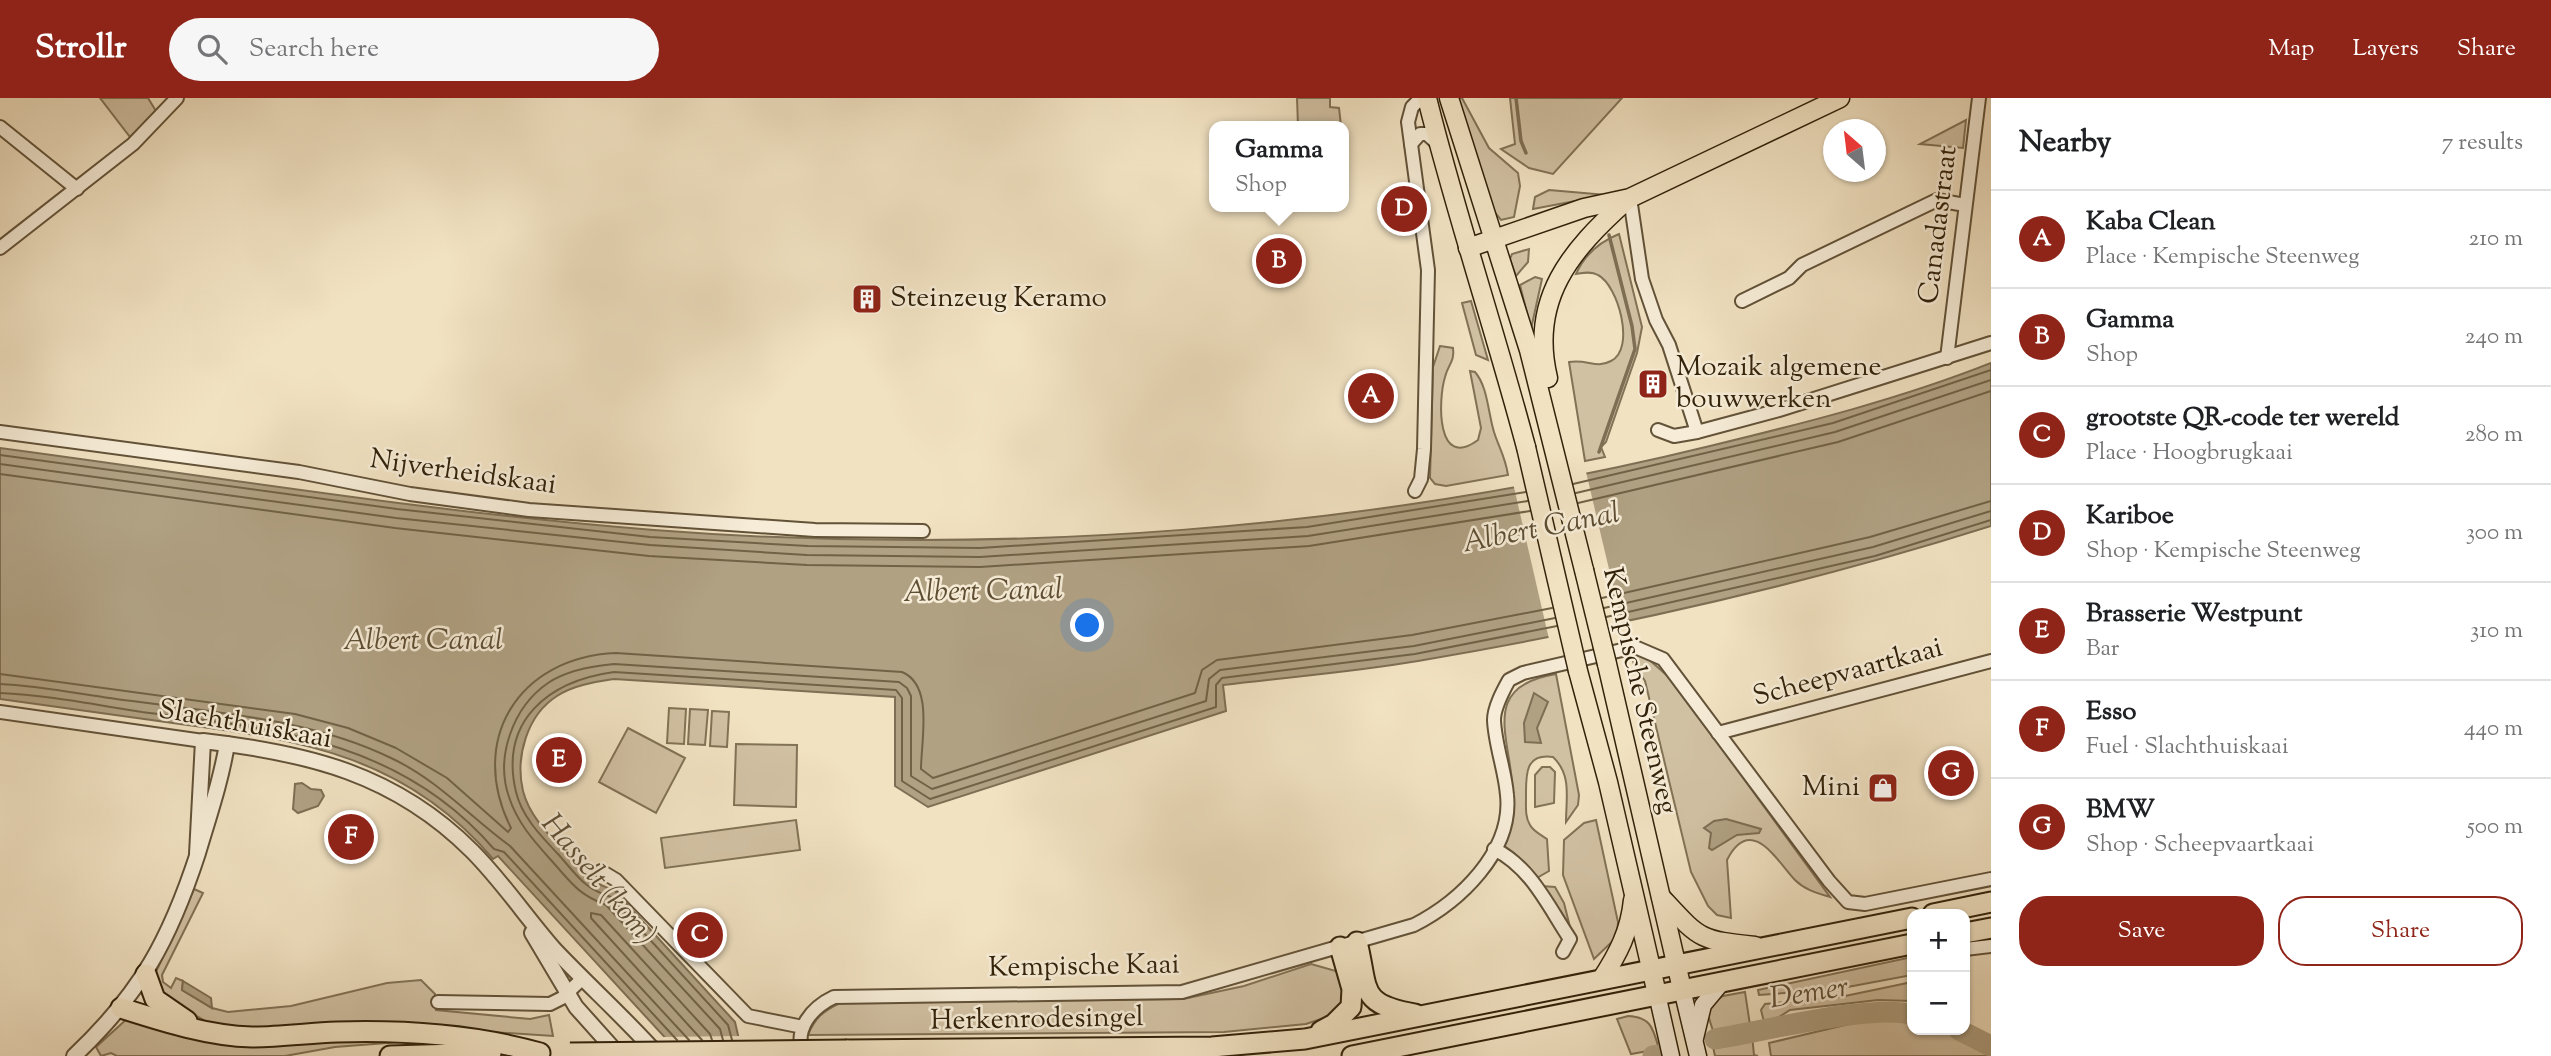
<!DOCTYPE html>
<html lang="en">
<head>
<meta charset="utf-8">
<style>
	body { margin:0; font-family:"Sorts Mill Goudy",serif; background:#f6f6f6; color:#202124 }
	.controls { position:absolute; right:21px; bottom:21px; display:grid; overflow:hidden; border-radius:14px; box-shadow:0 2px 5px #0004 }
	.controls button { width:63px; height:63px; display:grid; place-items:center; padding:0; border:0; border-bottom:2px solid #e0e0e0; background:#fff; color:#202124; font:35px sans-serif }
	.compass { position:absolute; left:1823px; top:21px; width:63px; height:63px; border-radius:50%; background:#fff; box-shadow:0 2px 5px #0004; rotate:332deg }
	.you { position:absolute; left:1088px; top:528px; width:24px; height:24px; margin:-18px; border:5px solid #fff; border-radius:50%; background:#1a73e8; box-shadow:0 0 0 10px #1a73e833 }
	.badge { display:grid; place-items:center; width:46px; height:46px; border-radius:50%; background:#8f2418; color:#fff; font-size:23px; font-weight:700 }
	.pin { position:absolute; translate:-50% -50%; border:4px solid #fff; box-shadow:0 2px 7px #0006 }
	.popup { position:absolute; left:1209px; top:23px; width:140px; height:91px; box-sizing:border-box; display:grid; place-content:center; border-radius:14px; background:#fff; filter:drop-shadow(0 2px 5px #0005); font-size:23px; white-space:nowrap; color:#757577 }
	.popup b { font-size:26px; color:#202124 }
	.popup::after { content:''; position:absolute; left:50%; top:100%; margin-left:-14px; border:14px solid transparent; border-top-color:#fff }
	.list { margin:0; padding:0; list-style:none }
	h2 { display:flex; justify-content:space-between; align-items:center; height:91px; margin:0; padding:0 28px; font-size:30px }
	h2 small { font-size:23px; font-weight:400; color:#757577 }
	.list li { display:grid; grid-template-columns:46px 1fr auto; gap:21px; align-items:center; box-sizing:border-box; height:98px; padding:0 28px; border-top:2px solid #e0e0e0 }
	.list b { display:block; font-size:26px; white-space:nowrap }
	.list p { margin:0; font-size:23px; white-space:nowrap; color:#757577 }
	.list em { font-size:23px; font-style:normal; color:#757577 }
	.actions { display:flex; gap:14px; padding:21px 28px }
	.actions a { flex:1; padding:16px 0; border:2px solid #8f2418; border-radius:28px; text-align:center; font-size:24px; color:#8f2418 }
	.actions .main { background:#8f2418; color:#fff }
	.icon { flex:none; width:38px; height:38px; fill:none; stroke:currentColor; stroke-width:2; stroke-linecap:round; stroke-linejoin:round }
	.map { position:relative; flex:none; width:1991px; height:958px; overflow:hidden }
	header { display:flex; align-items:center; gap:42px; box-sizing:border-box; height:98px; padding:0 35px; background:#8f2418; color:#fff }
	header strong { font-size:33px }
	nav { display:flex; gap:38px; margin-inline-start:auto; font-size:24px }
	.search { width:490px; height:63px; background:#f6f6f6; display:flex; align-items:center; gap:18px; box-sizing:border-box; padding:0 24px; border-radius:38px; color:#757577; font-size:26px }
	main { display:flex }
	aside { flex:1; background:#fff }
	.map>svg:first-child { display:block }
</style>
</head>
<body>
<header>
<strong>Strollr</strong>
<div class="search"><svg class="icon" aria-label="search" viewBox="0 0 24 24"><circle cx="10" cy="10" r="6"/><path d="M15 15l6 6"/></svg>Search here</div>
<nav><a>Map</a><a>Layers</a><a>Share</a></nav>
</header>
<main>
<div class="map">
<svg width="1991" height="958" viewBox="0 0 1991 958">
	<rect width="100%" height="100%" fill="#f1e2c2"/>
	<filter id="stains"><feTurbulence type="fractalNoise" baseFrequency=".00286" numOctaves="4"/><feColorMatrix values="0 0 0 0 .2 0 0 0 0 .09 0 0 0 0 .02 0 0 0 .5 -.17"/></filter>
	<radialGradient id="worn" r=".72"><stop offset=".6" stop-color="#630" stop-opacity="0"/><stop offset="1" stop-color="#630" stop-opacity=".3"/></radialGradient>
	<g fill="#d1c1a3" stroke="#827256" stroke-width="2">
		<path d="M100,0h48l8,13 -26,26z"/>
		<path d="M1297,0h33v9l9,1 2,18h-43z"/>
		<path d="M1456,0h6l27,50 29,25 2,13 -6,31 -13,3 -9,-11z"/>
		<path d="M1510,0h112l-69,76 -24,-6 -28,-19 14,-5z"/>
		<path d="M1966,22l-3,28 -43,-4z"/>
		<path d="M1549,92l58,5 -74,14 2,-12z"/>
		<path d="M1619,136l23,93 -5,26 -31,89 -5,5 4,10 -20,4 -16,-99c19,-3 27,7 42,-1 25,-12 7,-76 -13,-86 -7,-4 -15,-2 -22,-1 9,-20 23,-32 43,-40z"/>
		<path d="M1529,151l-1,13 -12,14 -6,-17 2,-5z"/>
		<path d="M1535,179l7,2 -11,50 -11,-44z"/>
		<path d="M1471,203l17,59 -12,-5 -14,-52z"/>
		<path d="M1440,248l13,2c2,14 -5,16 -8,29 -7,23 -9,94 33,63l3,-12 -11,-57 5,1c13,15 13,41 19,60 5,16 11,24 14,43l-62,11 -11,-2 -5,-6 3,-111z"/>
		<path d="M1632,557l14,2 25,22 159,218c-13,-4 -25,-7 -35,-17 -18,-19 -44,-67 -68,-20l4,58 -14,-3 -9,-9 -17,-34 -46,-191 -11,-16z"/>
		<path d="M1556,576l23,121 -1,10 -12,17c0,-24 6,-47 -13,-65 -29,-4 -27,19 -27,41 0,9 -1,19 4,27 3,6 11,10 17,14l2,32 -14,8 -20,-25 -13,-10c4,-14 11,-32 11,-47 0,-56 -37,-110 43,-123z"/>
		<path d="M669,610l17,1 -2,35 -17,-1z"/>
		<path d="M690,611l18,1 -3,35 -17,-1z"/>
		<path d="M712,613l17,1 -2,35 -17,-1z"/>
		<path d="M628,630l57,30 -29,55 -57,-31z"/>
		<path d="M736,646l61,1 -1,62 -62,-2z"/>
		<path d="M1542,669h8l5,5 -1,31 -19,4v-32z"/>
		<path d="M796,722l4,30 -135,18 -4,-30z"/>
		<path d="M1596,722l22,102 -1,15 -23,22 -31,-84 1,-35 20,-17z"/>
		<path d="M1541,788l14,1 9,16 7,28z"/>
		<path d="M194,791l9,4 -41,82 1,7 8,6 5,-10 7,3 -1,9 30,18 16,4 63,-6 96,-23 34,-3 14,14 1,16 94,9 19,-4 4,21 -105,-7h-229l-57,-33 -7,-22z"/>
		<path d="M1912,859v18l-75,14 -78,6 -1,-5z"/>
		<path d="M1311,866l25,7 8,11 -1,22 -13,12 -24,8 -82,8 -416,3c7,-17 15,-24 32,-32l343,-4 61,-13z"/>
		<path d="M1912,884v19l-34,-1 -88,10 -25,16 -4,-16 4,-6 80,-8z"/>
		<path d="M1745,894l5,33 -7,3 -30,3 -5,-16 3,-11 12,-8z"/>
		<path d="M1628,918c23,1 25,12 31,33l-28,5 -14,-35z"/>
		<path d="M129,919l203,22 112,3 -4,4 -40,-4 -65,5 -50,9h-168l-6,-3 -10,3 -5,-9z"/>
		<path d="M1866,922h44l2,10c37,0 47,6 79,23v3h-220l-2,-13z"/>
		<path d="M1752,937l2,20 4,1h-43l-3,-14z"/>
	</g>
	<g fill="#b0a183" stroke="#7e6e53" stroke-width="2">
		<path d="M1991,265v163c-186,59 -380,102 -573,135 -64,11 -130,16 -195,24l3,26 -298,96 -33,-21v-89l-281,-18c-19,3 -40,6 -57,17 -30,19 -42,61 -34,95 6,24 25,43 42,61 16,17 26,32 49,38l121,132 7,31 -60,3 -184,-200 -5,3c-85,-101 -189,-119 -313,-135 -60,-8 -120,-17 -180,-25v-251c217,29 435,65 654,82 351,27 713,0 1056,-84 95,-23 190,-47 281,-83z"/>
		<path d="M1534,595l14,9 -11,26 4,15 -16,-1 -1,-19z"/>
		<path d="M302,685l9,6 10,1 3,6 -6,10 -20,7 -5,-4 2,-25z"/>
		<path d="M1726,721l35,10 -2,4 -22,2 -25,15 -3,-2 2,-15 -7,-5 10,-7z"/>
		<path d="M183,883l28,17 1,10 -30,-18z"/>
	</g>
	<g fill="#f1e2c2">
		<path d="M1586,374l36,152 -73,15 -36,-156z"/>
		<path d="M742,938l4,15 -69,5 -17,-19z"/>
	</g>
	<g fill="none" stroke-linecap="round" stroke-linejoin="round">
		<g stroke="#716246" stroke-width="2">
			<path d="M0,357l397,54 253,28 158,9 172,2 327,-21 219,-35"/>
			<path d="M0,366l396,54 254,27 157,10 173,2 328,-21 220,-35"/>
			<path d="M0,376l395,54 254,28 158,9 173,2 329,-21 221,-35"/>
			<path d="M1573,386l260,-61 158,-53"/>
			<path d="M1576,395l259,-61 156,-52"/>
			<path d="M1578,405l260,-61 153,-51"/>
			<path d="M1602,500l268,-61 121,-36"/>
			<path d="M1604,510l269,-61 118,-36"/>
			<path d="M1606,519l269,-61 116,-36"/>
			<path d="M0,576l295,40 53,14 48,20 51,30 61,54 3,-4c-44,-87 7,-171 105,-175l286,19c32,13 19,69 19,97l12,9 262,-85 7,-23 15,-10 195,-25 140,-27"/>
			<path d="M0,586c44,2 89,12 132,17 87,12 179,18 259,57 47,22 79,59 119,88l179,194"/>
			<path d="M0,595c47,2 96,12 142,19 134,17 258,28 352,137l10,3 173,188"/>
			<path d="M702,942l-111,-122v-5l10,2 109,119 2,6"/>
			<path d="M723,942l-3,-11 -114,-124c-29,-11 -35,-23 -56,-46 -17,-19 -33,-37 -41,-62 -14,-40 4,-90 39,-114 19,-13 44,-17 66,-19l285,18 8,6 4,8v80l21,13 274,-88 3,-22 11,-9 194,-24 141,-28"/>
			<path d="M732,942l-4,-15 -117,-128c-28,-9 -34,-22 -53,-43 -17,-18 -36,-37 -42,-62 -17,-72 33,-111 98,-120l282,18 6,8v83l28,18 286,-92v-22l6,-7 193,-24 142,-28"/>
		</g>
		<g stroke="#7e6e53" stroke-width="3.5">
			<path d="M1516,0l5,43 5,12"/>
			<path d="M1599,354l36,-103 -3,-23 -23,-91"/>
		</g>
		<g stroke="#b0a183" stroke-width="21">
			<path d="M1959,932l32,16"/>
			<path d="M1715,941c44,-7 160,-36 197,-24"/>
			<path d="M1653,958l7,-1"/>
		</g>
		<g stroke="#625238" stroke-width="16">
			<g id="minor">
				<path d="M0,29l77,62"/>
				<path d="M1411,46l9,-10h7l11,10"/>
				<path d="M1630,100l12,81 14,41 13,25 28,87"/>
				<path d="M0,150l133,-104 44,-46"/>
				<path d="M1742,203l47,-23 13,-13 135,-65 28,5"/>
				<path d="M1947,260l32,-260"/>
				<path d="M1658,332l16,6 23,-4 82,-22 212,-67"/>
				<path d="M0,334l299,40 111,22 119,16 286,20 108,1"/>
				<path d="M1415,393l6,-12 3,-30 4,-179 -20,-148 4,-15 9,-9"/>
				<path d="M0,614l203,29"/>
				<path d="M1718,635l273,-72"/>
				<path d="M1494,751c37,18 54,57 76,90l-7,13"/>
				<path d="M601,773l15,9 132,136 55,11"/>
				<path d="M1965,851l26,-3"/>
				<path d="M438,904l112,2 12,-6 21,-20"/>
				<path d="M804,958c-12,-27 9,-49 30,-59l348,-5 232,-67c45,-23 99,-73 93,-130 -2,-25 -12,-50 -13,-75 0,-13 9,-29 15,-40l14,-7 112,-26 28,12 166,222 19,21 17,2 126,-25"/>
			</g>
		</g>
		<g stroke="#625238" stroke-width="18">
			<g id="tertiary">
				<path d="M197,756l6,-113c105,12 192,33 269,110 30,30 54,66 82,98 34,36 71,69 104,106"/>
				<path d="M532,835l44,74 43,48"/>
				<path d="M74,958c67,-63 96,-117 124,-203 11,-37 23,-72 29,-109"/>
			</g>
		</g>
		<g stroke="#32220a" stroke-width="19">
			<g id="secondary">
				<path d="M1682,891l16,67"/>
				<path d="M1657,896l14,62"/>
				<path d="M1695,940l8,-33 20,-24"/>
			</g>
		</g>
		<g stroke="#32220a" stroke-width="21">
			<g id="primary">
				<path d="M1427,0c29,117 68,232 99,349"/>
				<path d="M1449,0l80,252 55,220"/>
				<path d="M1468,150l116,-40 46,-10 210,-100"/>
				<path d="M1548,280c-19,-79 23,-128 78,-177"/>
				<path d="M1607,566l75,325"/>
				<path d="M1578,573l30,111 49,212"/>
				<path d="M1661,799c39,42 37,43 94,49"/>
				<path d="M1601,882c17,-26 29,-49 32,-80"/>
			</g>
		</g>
		<g stroke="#32220a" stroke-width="23">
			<g id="trunk">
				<path d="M1933,816l58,-12"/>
				<path d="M1965,835l26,-5"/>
				<path d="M1357,844c12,47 0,62 58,72"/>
				<path d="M146,876l9,25 32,22"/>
				<path d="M121,910c41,13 87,28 131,29 28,0 57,-4 85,-5 66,-2 139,3 203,21"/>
				<path d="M1321,933l13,-7 17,-17 1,-18 -12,-42"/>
				<path d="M847,952l365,-3 93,-8 607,-121"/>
				<path d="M390,958l101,-3"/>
				<path d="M1352,958l560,-112"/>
			</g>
		</g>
		<use href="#minor" stroke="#f6ecd7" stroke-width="12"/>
		<use href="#tertiary" stroke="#f6ecd7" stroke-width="14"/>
		<use href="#secondary" stroke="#f6ecd7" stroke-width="16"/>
		<use href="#primary" stroke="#f1e2c2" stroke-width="18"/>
		<use href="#trunk" stroke="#f1e2c2" stroke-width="19"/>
		<g stroke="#32220a" stroke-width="21" stroke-linecap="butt">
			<g id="primary-bridge">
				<path d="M1526,349l52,224"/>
				<path d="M1584,472l23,94"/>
			</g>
		</g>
		<g stroke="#32220a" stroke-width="23" stroke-linecap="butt">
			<path id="trunk-bridge" d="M570,955l277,-3"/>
		</g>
		<use href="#primary-bridge" stroke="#f1e2c2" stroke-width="18"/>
		<use href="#trunk-bridge" stroke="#f1e2c2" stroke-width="19"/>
	</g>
	<defs>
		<g id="building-square" transform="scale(1.575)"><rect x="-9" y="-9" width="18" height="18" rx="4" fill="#8f2418" stroke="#f6ecd7"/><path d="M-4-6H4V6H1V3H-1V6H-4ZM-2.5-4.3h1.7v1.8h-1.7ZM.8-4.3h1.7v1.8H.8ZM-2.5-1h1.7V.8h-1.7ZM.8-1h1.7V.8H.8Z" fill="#fff"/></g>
		<g id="shop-square" transform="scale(1.575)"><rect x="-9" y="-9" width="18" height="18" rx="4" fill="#8f2418" stroke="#f6ecd7"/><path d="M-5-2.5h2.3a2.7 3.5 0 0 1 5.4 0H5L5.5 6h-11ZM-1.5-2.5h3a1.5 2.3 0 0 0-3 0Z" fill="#fff"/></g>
	</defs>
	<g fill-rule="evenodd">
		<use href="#building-square" x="867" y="201"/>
		<use href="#building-square" x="1653" y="286"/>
		<use href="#shop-square" x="1883" y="690"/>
	</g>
	<g text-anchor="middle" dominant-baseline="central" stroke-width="5" stroke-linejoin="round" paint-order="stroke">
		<g font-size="28" fill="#32220a" stroke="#f6ecd7">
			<text transform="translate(1939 127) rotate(-83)">Canadastraat</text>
			<text transform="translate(463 375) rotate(8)">Nijverheidskaai</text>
			<text transform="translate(1848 575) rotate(-15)">Scheepvaartkaai</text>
			<text transform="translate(1639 593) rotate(77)">Kempische Steenweg</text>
			<text transform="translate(245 627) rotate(10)">Slachthuiskaai</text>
			<text transform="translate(1084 869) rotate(-1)">Kempische Kaai</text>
			<text transform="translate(1037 922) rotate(-1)">Herkenrodesingel</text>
		</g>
		<g font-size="28" fill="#32220a" stroke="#f6ecd7" text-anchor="start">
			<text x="890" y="201">Steinzeug Keramo</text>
			<text x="1676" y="270">Mozaik algemene<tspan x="1676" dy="32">bouwwerken</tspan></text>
			<text x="1860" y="690" text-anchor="end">Mini</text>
		</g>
		<g font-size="30" font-style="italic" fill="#5e4e34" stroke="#f6ecd7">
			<text transform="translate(1541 431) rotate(-11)">Albert Canal</text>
			<text transform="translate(983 494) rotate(-1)">Albert Canal</text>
			<text x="423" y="543">Albert Canal</text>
			<text transform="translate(598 782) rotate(50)">Hasselt (kom)</text>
			<text transform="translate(1809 896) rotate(-9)">Demer</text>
		</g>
	</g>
	<rect width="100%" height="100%" filter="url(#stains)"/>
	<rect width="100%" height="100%" fill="url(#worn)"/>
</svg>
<div class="controls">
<button>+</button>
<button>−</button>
</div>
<svg class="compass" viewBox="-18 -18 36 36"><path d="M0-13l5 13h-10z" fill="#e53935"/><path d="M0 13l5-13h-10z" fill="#757577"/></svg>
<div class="you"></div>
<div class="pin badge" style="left:1371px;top:298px">A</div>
<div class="pin badge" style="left:1279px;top:163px">B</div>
<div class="popup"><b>Gamma</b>Shop</div>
<div class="pin badge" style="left:700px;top:837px">C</div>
<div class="pin badge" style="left:1404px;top:111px">D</div>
<div class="pin badge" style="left:559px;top:662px">E</div>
<div class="pin badge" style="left:351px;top:739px">F</div>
<div class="pin badge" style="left:1951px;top:675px">G</div>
</div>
<aside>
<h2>Nearby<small>7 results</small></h2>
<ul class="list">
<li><span class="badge">A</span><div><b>Kaba Clean</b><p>Place · Kempische Steenweg</p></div><em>210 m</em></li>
<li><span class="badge">B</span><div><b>Gamma</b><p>Shop</p></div><em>240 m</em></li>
<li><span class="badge">C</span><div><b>grootste QR-code ter wereld</b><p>Place · Hoogbrugkaai</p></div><em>280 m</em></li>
<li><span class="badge">D</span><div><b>Kariboe</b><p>Shop · Kempische Steenweg</p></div><em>300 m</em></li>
<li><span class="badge">E</span><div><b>Brasserie Westpunt</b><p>Bar</p></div><em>310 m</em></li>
<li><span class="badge">F</span><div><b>Esso</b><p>Fuel · Slachthuiskaai</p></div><em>440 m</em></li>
<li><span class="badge">G</span><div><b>BMW</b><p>Shop · Scheepvaartkaai</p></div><em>500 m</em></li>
</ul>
<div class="actions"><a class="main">Save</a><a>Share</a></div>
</aside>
</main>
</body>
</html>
